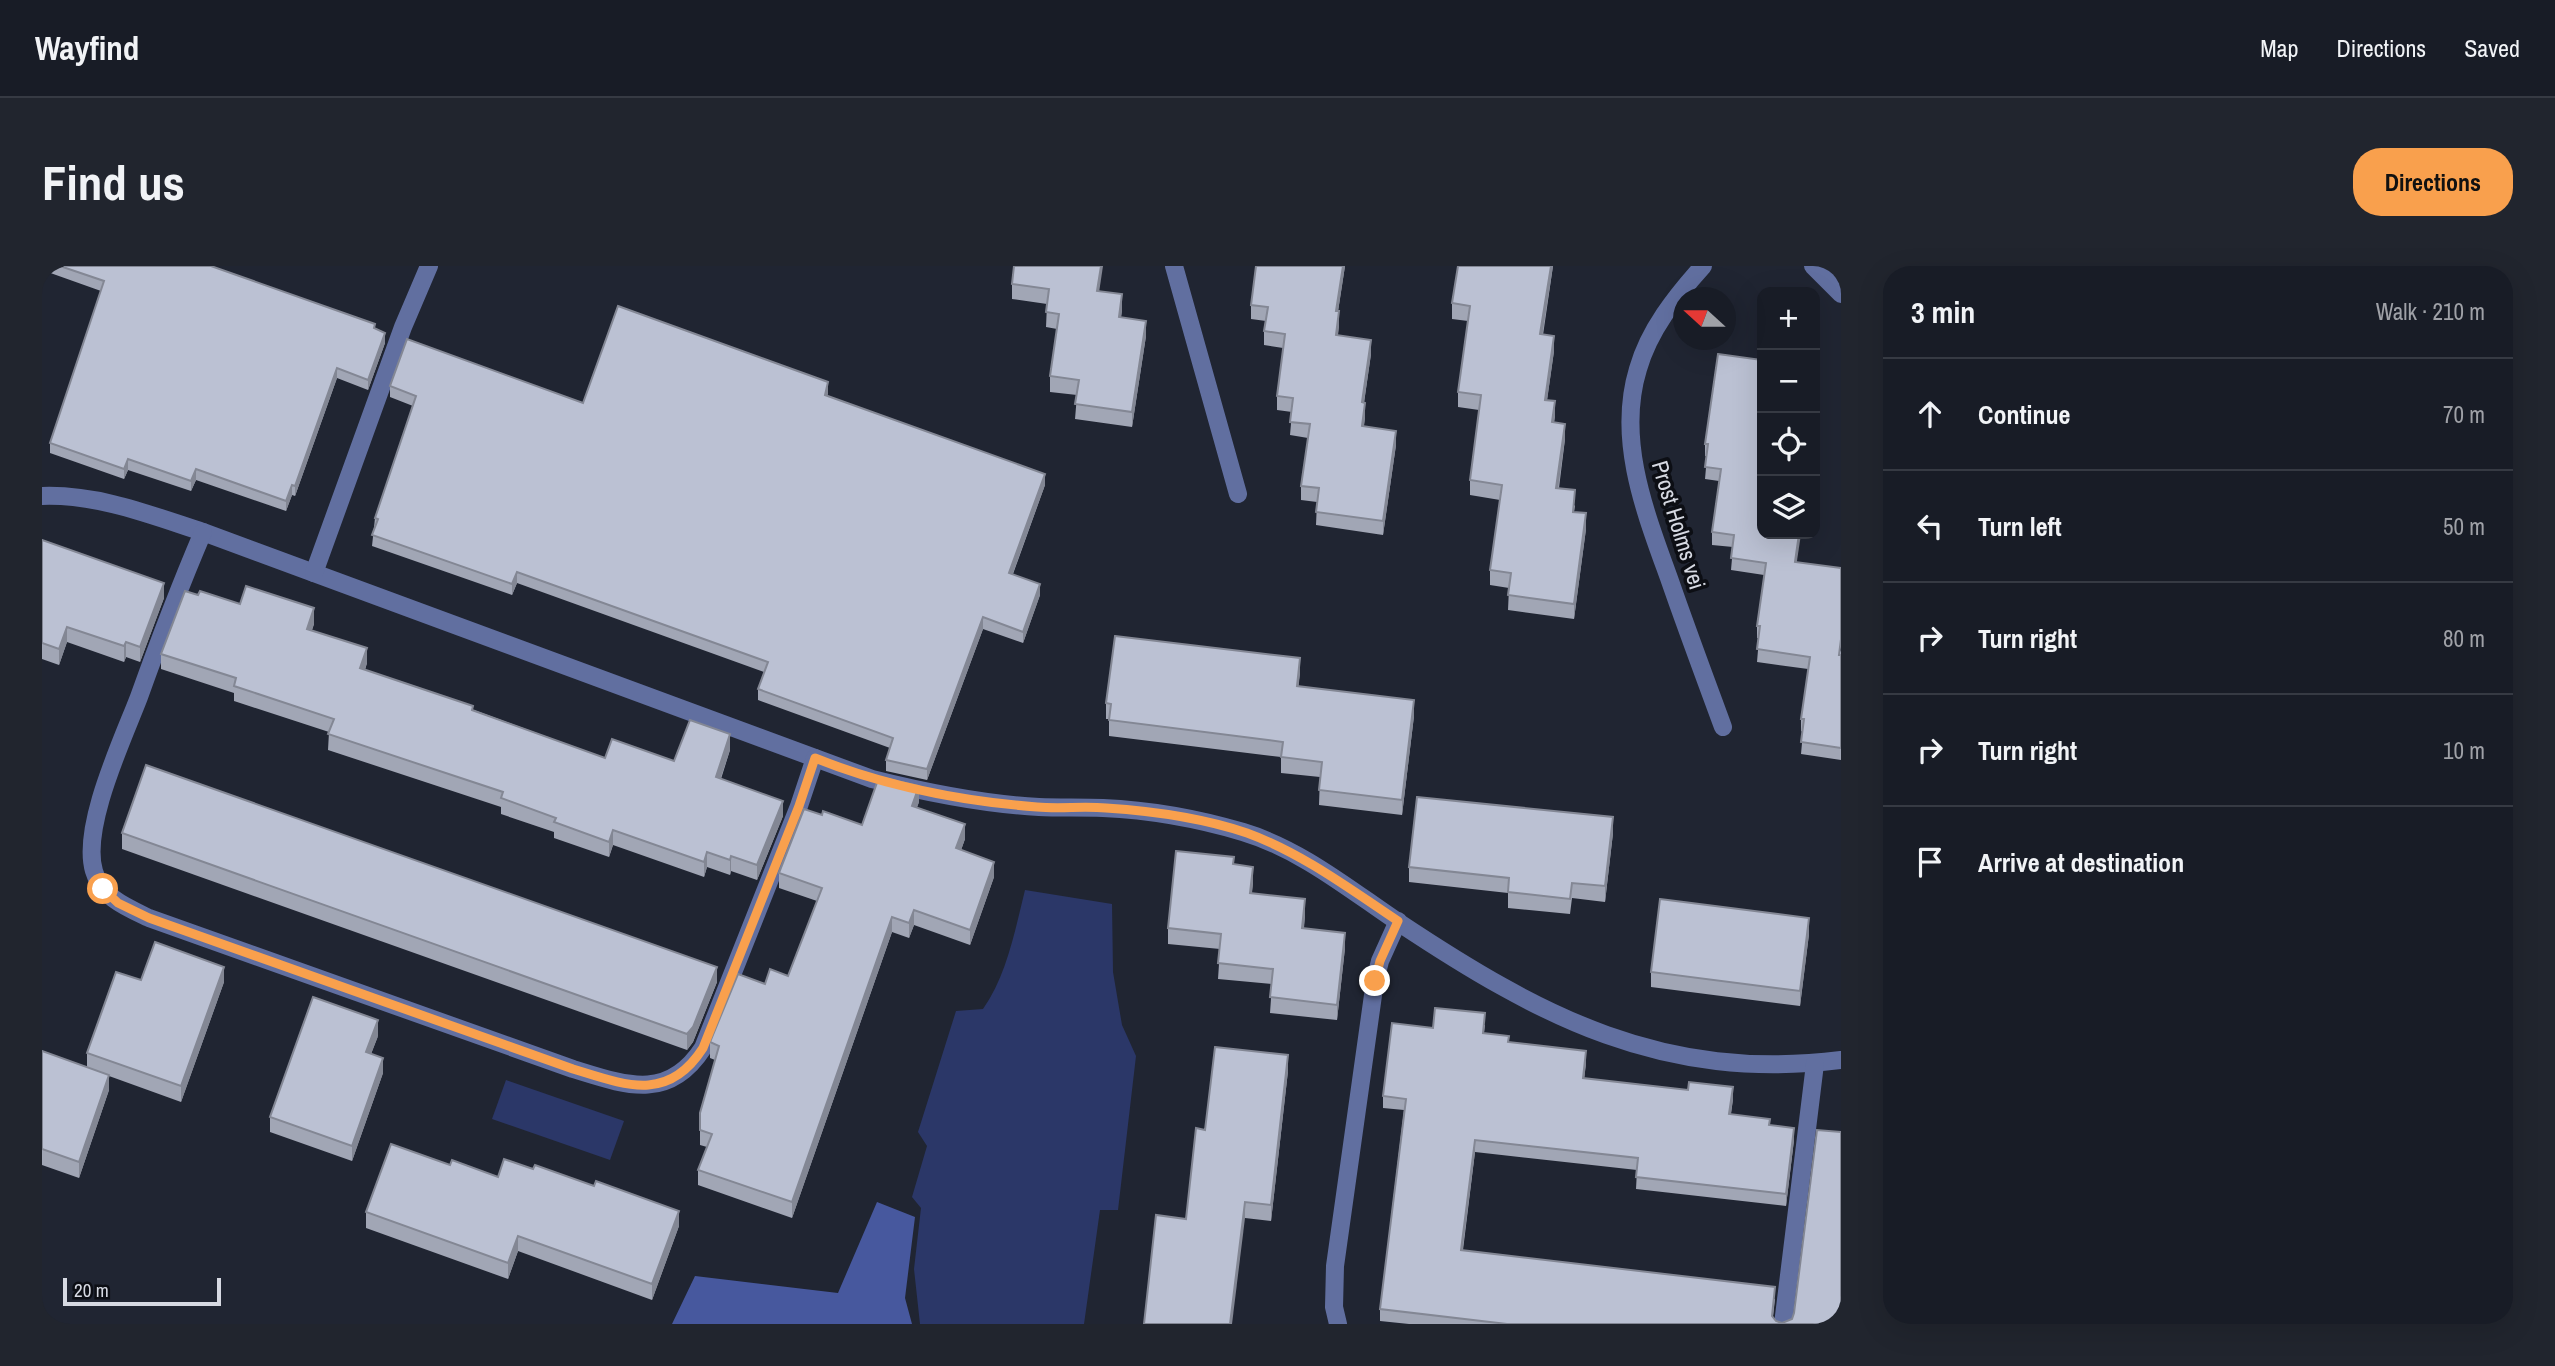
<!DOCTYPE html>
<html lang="en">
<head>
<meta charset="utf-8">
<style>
	body { margin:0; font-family:"Archivo Narrow",sans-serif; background:#21252e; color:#f1f3f6 }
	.controls { position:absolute; right:21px; top:21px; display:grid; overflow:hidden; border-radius:14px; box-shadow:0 7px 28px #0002 }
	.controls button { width:63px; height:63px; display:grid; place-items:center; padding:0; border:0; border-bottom:2px solid #363a43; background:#181c26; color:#f1f3f6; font:35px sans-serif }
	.compass { position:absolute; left:1631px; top:21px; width:63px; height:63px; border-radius:50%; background:#181c26; box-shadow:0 7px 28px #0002; rotate:291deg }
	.scale { position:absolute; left:21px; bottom:18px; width:158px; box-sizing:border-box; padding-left:7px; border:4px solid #d6d9e2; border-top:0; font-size:19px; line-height:24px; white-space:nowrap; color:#d6d9e2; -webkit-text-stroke:5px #0c0e14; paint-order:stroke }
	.stop { position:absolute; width:21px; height:21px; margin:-16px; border:5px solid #f9a04d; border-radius:50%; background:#fff }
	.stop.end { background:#f9a04d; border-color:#fff; box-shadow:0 2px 7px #0008 }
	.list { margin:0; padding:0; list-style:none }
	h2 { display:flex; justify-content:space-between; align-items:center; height:91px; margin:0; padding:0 28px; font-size:30px }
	h2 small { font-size:23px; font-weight:400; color:#9fa1a7 }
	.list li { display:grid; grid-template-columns:46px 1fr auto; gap:21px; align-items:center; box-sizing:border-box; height:112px; padding:0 28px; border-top:2px solid #363a43 }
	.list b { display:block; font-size:26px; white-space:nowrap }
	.list em { font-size:23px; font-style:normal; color:#9fa1a7 }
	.icon { flex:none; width:38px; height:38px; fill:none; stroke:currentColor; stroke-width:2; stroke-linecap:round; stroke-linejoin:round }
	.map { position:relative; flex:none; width:1799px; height:1058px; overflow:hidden; border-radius:28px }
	header { display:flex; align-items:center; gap:42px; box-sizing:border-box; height:98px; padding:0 35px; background:#181c26; border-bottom:2px solid #363a43 }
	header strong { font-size:33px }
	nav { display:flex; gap:38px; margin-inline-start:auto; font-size:24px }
	.intro { display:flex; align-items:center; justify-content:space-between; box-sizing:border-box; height:168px; padding:0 42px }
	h1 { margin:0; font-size:49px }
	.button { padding:18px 32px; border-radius:28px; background:#f9a04d; color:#111; font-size:24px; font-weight:700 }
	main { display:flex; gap:42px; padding:0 42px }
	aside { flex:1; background:#181c26; border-radius:28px; box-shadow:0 7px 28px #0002 }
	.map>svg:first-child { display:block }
</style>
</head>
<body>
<header>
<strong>Wayfind</strong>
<nav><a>Map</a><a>Directions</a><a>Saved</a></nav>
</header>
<div class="intro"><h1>Find us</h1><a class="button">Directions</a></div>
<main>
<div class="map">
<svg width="1799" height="1058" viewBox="0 0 1799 1058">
	<rect width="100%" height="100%" fill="#202532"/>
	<g fill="#2b3768">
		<path d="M983,624l87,14 1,68 9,53 14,31 -18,154h-18l-16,114h-164l-6,-55 7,-61 -9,-11 15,-51 -9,-14 38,-121 27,-2c24,-34 32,-79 42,-119z"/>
		<path d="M464,814l118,41 -14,39 -118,-41z"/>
	</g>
	<path fill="#47589e" d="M835,936l38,15 -10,81 7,26h-240l23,-48 143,17z"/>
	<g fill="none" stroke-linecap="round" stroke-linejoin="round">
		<g stroke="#616fa0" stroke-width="18">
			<path d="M1132,0l64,228"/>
			<path d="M1661,0c-27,30 -54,64 -65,103 -22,72 8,145 32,212 17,49 35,97 53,146"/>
			<path d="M1771,0l28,28"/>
			<path d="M0,230c56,-2 109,19 161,36l669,247c56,14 110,25 167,28 21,1 42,0 64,1 46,2 96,11 140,24 57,17 106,57 155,90 143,95 265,160 443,138"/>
			<path d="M161,266c-23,54 -44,109 -64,165 -16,42 -58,130 -45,174 7,26 32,36 55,47l424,151c52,16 95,33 130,-21l96,-242 16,-48"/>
			<path d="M272,307l89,-246 26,-61"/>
			<path d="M1296,1058l-4,-17 1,-41 40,-285 5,-20 18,-40"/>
			<path d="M1741,1058l32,-260"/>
		</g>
	</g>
	<g fill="#a1a6b5">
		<path d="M0,0h169l164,63 10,14 -17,47 -31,-12 -42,118 -3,-1 -6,16 -90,-31 -5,11 -63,-21 -4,9 -74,-26v-10l51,-152 -59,-21z"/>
		<path d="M1214,0h89l-7,45 1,14 -1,10 33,19 -7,49 1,14 -1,9 32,19 -13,90 -67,-10 1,-23 -16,-2v-14l7,-48 -18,-3 2,-23 -15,-2v-14l6,-48 -19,-3v-14l2,-10 -15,-2v-14z"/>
		<path d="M1416,0h95l-10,69 11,16 -7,49 8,16 -1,6 11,17 -6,49 16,18 -1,6 12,17 -12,90 -66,-9 1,-22 -19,-3v-15l10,-70 -30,-5v-15l9,-70 -21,-3v-15l10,-71 -16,-2v-16z"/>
		<path d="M970,18l87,7 23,19 -1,7 25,19 -14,91 -57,-8 2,-24 -27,-3v-16l7,-47 -11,-2 1,-23 -35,-5z"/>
		<path d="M1676,88l79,208 44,90v108l-40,-6 2,-22 -2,-1v-12l7,-50 -51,-7 2,-24h-2v-12l7,-51 -33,-5 2,-23 -21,-2v-13l7,-51 -14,-2 2,-23h-2v-12z"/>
		<path d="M348,120l193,17 245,-10 -1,3 218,89 -32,89 27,21 -17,48 -40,-14 -56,151 -41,-9v-11l4,-12 -132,-48v-11l6,-17 -247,-89 -5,12 -140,-49 3,-28 38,-112 -23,-9z"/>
		<path d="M0,274l122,58 -24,64 -14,-5 -2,5 -57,-20 -8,23 -17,-6z"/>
		<path d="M156,329l42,9 74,20 -2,6 55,33 -2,7 240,88 69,3 56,-11 -9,29 62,37 -26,64 -26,-9 -1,4 -23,-8 -3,10 -91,-32 -4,12 -55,-19v-6l-53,-18v-7l-173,-57 1,-18 -95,-31v-8l-73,-24v-15z"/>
		<path d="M1258,407l-2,14 116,29 -12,99 -83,-10 1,-28 -39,-4v-16l-172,-21v-17h-3v-16z"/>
		<path d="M877,536l-2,5 48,32 -4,11 33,27 -24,68 -56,-20 -5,13 -17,-6 -100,286 -94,-33v-15l9,-23 -7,-2v-32l15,-53 -5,-2v-16l55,-58 23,-8 29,-75 -38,-13v-15l43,-58 40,10z"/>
		<path d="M80,567l595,149 -24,60 -6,8 -565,-201z"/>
		<path d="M1571,567l-8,69 -33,-4 -2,16 -62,-6v-15l-99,-11v-15z"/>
		<path d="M1192,598l19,18 -1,11 53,22 -1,13 41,20 -8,72 -67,-7 2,-29 -54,-5 2,-30 -52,-5v-16z"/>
		<path d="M1767,668l-9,72 -149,-19v-15z"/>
		<path d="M99,714l83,2 -43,120 -72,-26v14l-30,88 -37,-13v-114l45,16v-14z"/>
		<path d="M1443,759l-1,8 25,9 77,21 -2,16 149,20 -2,15 39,11 24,15 -8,66 -150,-17 1,-19 -162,-18 -12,98 312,49 -2,18 3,4 6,2 59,1h-432l-29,-3v-12l24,-199 -21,-2v-12l50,-68z"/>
		<path d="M336,770l-7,18 12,19 -31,88 -82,-29v-15z"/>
		<path d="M1246,805l-17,150 -26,-3 -59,1 19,-89z"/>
		<path d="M408,899l229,61 -27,74 -134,-49 -10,28 -142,-51v-16z"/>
	</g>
	<g fill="#838794">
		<path d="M1059,0h2l-6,40v-15z"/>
		<path d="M1301,0h2l-9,59v-14z"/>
		<path d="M1509,0h2l-13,84v-16z"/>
		<path d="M1080,28v16l-3,23v-16z"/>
		<path d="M1297,45v14l-3,24v-14z"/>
		<path d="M1104,55v15l-14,91v-15z"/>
		<path d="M343,67v10l-17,47v-10z"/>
		<path d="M1512,70v15l-9,64v-15z"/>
		<path d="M1329,74v14l-9,62v-14z"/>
		<path d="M295,102v10l-42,118v-10z"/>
		<path d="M786,116v11l-3,13v-11z"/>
		<path d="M1513,135v15l-3,21v-15z"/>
		<path d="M1323,137v14l-3,23v-14z"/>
		<path d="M1523,158v15l-9,64v-15z"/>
		<path d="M1354,165v14l-13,90v-14z"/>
		<path d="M86,193v11l-4,9v-10z"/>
		<path d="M154,203v11l-5,11v-10z"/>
		<path d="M1003,208v11l-36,99v-11z"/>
		<path d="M250,219v10l-6,16v-10z"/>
		<path d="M1544,247v16l-12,90v-15z"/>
		<path d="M1757,268h2l-6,40v-12z"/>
		<path d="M475,306v11l-5,12v-11z"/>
		<path d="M122,317v15l-24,64v-15z"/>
		<path d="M998,318v11l-17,48v-11z"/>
		<path d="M272,342v16l-7,20v-15z"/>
		<path d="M941,351v12l-56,151v-11z"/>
		<path d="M25,361v15l-8,23v-16z"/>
		<path d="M84,376v15l-2,5v-16z"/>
		<path d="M325,382v15l-7,21v-16z"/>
		<path d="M1258,392v15l-3,29v-16z"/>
		<path d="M1372,434v16l-12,99v-15z"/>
		<path d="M688,468v16l-14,42v-15z"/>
		<path d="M877,520v16l-7,19v-15z"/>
		<path d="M741,535v15l-26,64v-15z"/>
		<path d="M1571,551v16l-8,69v-16z"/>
		<path d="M923,558v15l-9,25v-16z"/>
		<path d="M571,564v15l-4,12v-15z"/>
		<path d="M665,586v15l-3,10v-15z"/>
		<path d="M689,590v15l-1,4v-15z"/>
		<path d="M952,596v15l-24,68v-15z"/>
		<path d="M1211,601v15l-3,26v-15z"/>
		<path d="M1263,633v16l-3,29v-16z"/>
		<path d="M872,644v15l-5,13v-15z"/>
		<path d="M850,651v15l-100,286v-16z"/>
		<path d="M1767,652v16l-9,72v-15z"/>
		<path d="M1303,667v15l-8,72v-15z"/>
		<path d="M182,701v15l-43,120v-16z"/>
		<path d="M675,701v15l-24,60 -6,8v-16z"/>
		<path d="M336,754v16l-12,31v-15z"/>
		<path d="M1544,785v12l-3,27v-12z"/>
		<path d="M1246,789v16l-17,150v-16z"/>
		<path d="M341,792v15l-31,88v-15z"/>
		<path d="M67,809v15l-30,88v-16z"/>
		<path d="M1691,821v12l-4,27v-12z"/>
		<path d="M1752,862v12l-8,66v-12z"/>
		<path d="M1433,874v12l-14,110v-12z"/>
		<path d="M1203,936v16l-13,106h-2z"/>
		<path d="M637,945v15l-27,74v-16z"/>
		<path d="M476,970v15l-10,28v-16z"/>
	</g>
	<g fill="#bbc1d3" stroke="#838794" stroke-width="2">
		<path d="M18,0h151l164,58 -1,4 11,5 -17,47 -31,-12 -42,118 -3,-1 -6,16 -90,-32 -5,12 -63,-22 -4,10 -74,-26 54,-162z"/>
		<path d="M972,0h87l-4,25 25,3 -3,23 27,4 -14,91 -57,-8 4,-24 -29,-4 9,-62 -13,-2 3,-23 -37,-5z"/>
		<path d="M1214,0h87l-7,45h3l-3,24 35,5 -9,62 3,1 -3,23 34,5 -13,90 -67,-9 3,-24 -18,-2 9,-62 -20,-2 3,-24 -16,-2 8,-62 -21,-3 4,-24 -17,-2z"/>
		<path d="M1416,0h93l-11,68 14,2 -9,64 10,1 -3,21 13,2 -9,64 19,2 -2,22 13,1 -12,91 -66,-9 3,-22 -21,-3 12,-85 -32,-5 11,-85 -23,-3 12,-86 -18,-3z"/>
		<path d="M576,40l210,76 -3,13 220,79 -36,99 31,11 -17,48 -40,-15 -56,152 -41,-9 7,-22 -135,-49 10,-27 -251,-90 -5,12 -140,-49 6,-16 -3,-1 41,-122 -26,-10 17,-47 176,64z"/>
		<path d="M1676,88l44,6v174h37l-4,28 46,6v71l-2,16h2v93l-40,-6 3,-23h-3l9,-62 -53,-8 3,-23h-3l9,-63 -35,-5 3,-23 -22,-3 9,-63 -16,-2 3,-23h-3z"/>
		<path d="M0,274l122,43 -24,64 -14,-5 -2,4 -57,-19 -8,22 -17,-6z"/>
		<path d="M204,320l68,22 -7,21 60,19 -7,20 113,38 -1,4 133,48 7,-19 62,22 16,-41 40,14 -14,43 67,24 -26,64 -26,-9 -1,4 -23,-8 -3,10 -91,-32 -4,12 -55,-20 2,-4 -55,-20 2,-6 -175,-58 6,-15 -100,-33 2,-8 -75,-24 24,-63 13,4 2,-4 40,13z"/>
		<path d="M1073,370l185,22 -3,28 117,14 -12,100 -83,-10 3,-28 -41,-5 2,-15 -174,-22 2,-16 -5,-1z"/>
		<path d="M104,499l571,202 -24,60 -6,7 -565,-201z"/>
		<path d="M837,511l40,9 -7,20 53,18 -9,24 38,14 -24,68 -56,-20 -5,13 -17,-6 -100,285 -94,-32 14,-36 -12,-4v-17l19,-67 -9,-4 28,-68 27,10 5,-15 18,7 34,-88 -43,-15 25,-64 18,6 1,-4 39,14z"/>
		<path d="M1375,531l196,20 -8,69 -33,-3 -2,16 -62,-7 1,-14 -100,-11z"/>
		<path d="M1134,585l58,6 -1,7 20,3 -3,26 55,6 -3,29 43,5 -8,72 -67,-8 3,-28 -55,-6 3,-29 -53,-6z"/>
		<path d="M1618,633l149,19 -9,73 -149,-19z"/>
		<path d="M113,676l69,25 -43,119 -94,-33 29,-81 25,8z"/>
		<path d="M271,731l65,23 -12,32 17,6 -31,88 -82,-29z"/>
		<path d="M1393,742l50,5 -2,20 26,3 -1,6 78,9 -3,27 105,12 1,-8 44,5 -4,27 41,5 -1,6 25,3 -8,66 -150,-17 2,-19 -163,-18 -14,110 314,37 -3,29 4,5 6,2 10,-4 2,-6 23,-183 24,2v192h-334l-127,-15 26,-210 -23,-3 9,-73 41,5z"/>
		<path d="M1173,781l73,8 -17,150 -26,-3 -15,122h-86l12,-109 30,4 10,-91 9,2z"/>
		<path d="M0,785l67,24 -30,87 -37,-13z"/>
		<path d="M349,878l59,21 2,-5 46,17 6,-18 29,10 2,-4 59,21 2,-5 83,30 -27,73 -134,-48 -10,27 -142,-51z"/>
	</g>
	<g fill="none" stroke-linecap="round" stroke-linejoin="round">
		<path stroke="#f9a04d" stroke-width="9" d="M61,623l15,14 31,15 424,151c52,16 95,34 130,-21l96,-242 16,-48c72,29 145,43 222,49 23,2 46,-1 69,1 46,3 97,10 141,25 55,20 103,56 151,88l-18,40 -5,20"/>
	</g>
	<g text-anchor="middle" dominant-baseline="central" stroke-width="7" stroke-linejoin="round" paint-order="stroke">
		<g font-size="23" fill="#d6d9e2" stroke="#0c0e14">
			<text transform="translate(1637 259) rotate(73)">Prost Holms vei</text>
		</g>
	</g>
</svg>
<div class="controls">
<button>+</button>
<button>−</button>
<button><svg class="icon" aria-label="locate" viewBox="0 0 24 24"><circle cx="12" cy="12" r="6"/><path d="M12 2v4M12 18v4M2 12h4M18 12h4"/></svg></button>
<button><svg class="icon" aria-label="layers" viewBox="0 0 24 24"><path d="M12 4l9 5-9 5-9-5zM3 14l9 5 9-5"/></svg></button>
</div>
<svg class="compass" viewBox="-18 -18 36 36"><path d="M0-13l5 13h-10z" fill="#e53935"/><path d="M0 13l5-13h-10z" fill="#9fa1a7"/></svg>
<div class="scale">20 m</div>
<div class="stop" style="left:61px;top:623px"></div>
<div class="stop end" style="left:1333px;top:715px"></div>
</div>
<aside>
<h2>3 min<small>Walk · 210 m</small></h2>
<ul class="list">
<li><svg class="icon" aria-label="ahead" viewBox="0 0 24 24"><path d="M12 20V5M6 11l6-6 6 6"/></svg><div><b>Continue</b></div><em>70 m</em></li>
<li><svg class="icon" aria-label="left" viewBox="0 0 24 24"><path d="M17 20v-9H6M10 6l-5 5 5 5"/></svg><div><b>Turn left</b></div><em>50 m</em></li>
<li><svg class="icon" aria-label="right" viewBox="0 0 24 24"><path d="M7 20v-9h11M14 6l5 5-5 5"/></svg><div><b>Turn right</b></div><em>80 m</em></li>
<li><svg class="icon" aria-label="right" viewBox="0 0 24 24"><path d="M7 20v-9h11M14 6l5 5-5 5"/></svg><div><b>Turn right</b></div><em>10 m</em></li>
<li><svg class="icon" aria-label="arrive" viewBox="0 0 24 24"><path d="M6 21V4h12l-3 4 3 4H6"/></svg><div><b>Arrive at destination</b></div></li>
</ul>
</aside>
</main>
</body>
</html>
